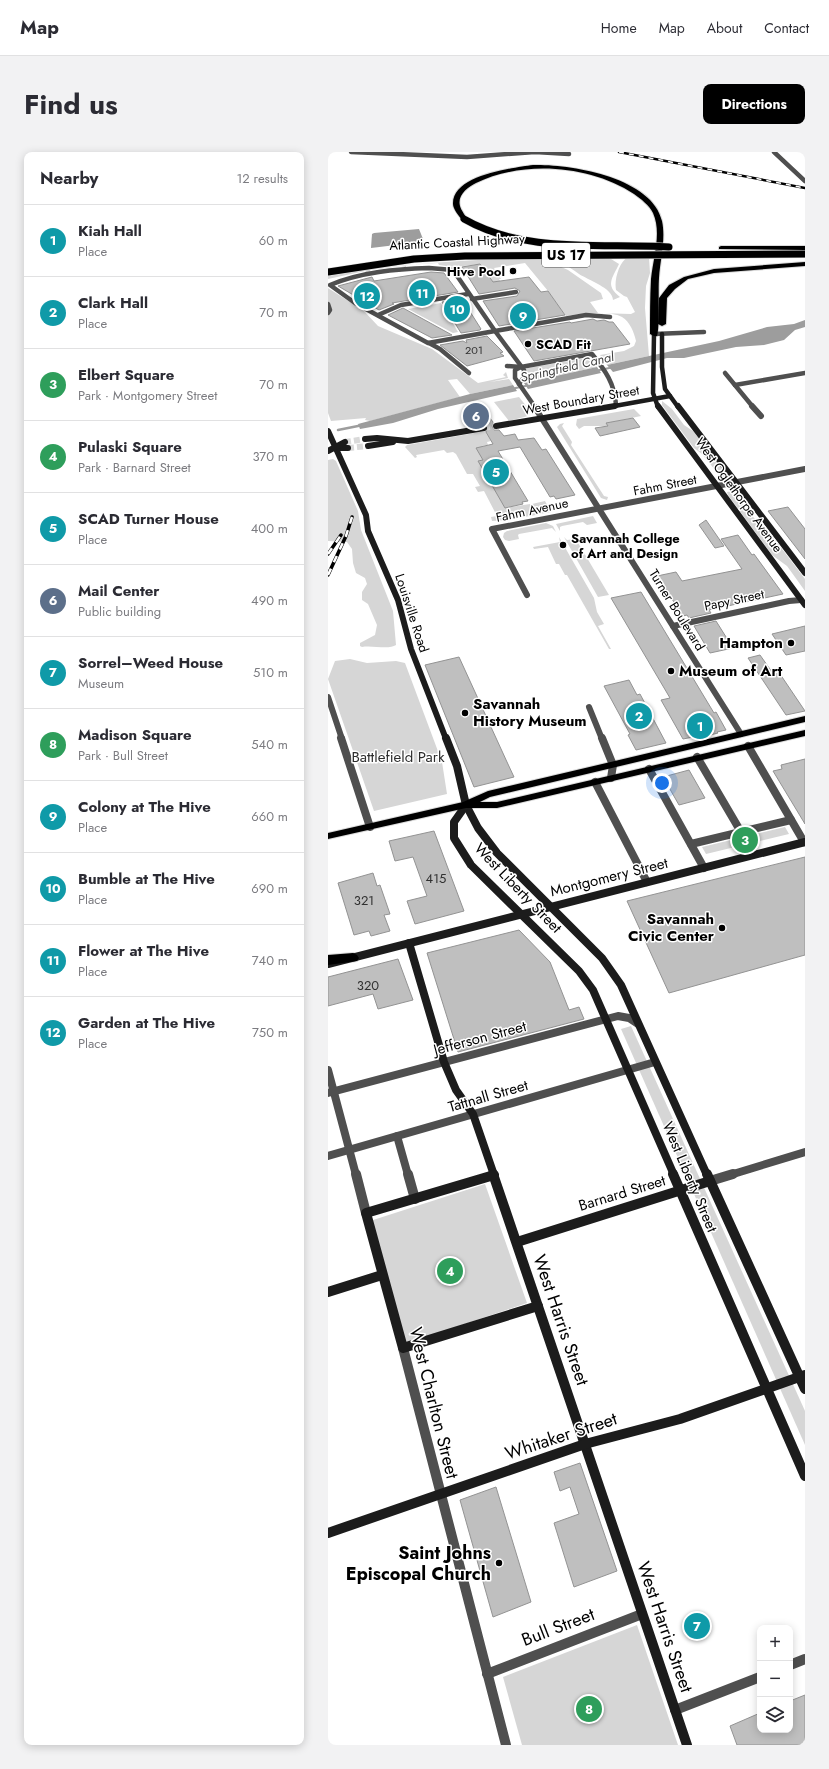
<!DOCTYPE html>
<html lang="en">
<head>
<meta charset="utf-8">
<style>
	body { margin:0; font-family:Jost,sans-serif; background:#f2f2f3; color:#2b2b33 }
	.controls { position:absolute; right:12px; bottom:12px; display:grid; overflow:hidden; border-radius:8px; box-shadow:0 2px 10px #0003 }
	.controls button { width:36px; height:36px; display:grid; place-items:center; padding:0; border:0; border-bottom:1px solid #e1e1e2; background:#fff; color:#2b2b33; font:20px sans-serif }
	.you { position:absolute; left:334px; top:631px; width:14px; height:14px; margin:-10px; border:3px solid #fff; border-radius:50%; background:#1a73e8; box-shadow:0 0 0 6px #1a73e833 }
	.badge { display:grid; place-items:center; width:26px; height:26px; border-radius:50%; background:#000; color:#fff; font-size:13px; font-weight:700 }
	.pin { position:absolute; translate:-50% -50%; border:2px solid #fff; box-shadow:0 1px 4px #0006 }
	.list { margin:0; padding:0; list-style:none }
	h2 { display:flex; justify-content:space-between; align-items:center; height:52px; margin:0; padding:0 16px; font-size:17px }
	h2 small { font-size:13px; font-weight:400; color:#7c7c81 }
	.list li { display:grid; grid-template-columns:26px 1fr auto; gap:12px; align-items:center; box-sizing:border-box; height:72px; padding:0 16px; border-top:1px solid #e1e1e2 }
	.list b { display:block; font-size:15px; white-space:nowrap }
	.list p { margin:0; font-size:13px; white-space:nowrap; color:#7c7c81 }
	.list em { font-size:13px; font-style:normal; color:#7c7c81 }
	.icon { flex:none; width:22px; height:22px; fill:none; stroke:currentColor; stroke-width:2; stroke-linecap:round; stroke-linejoin:round }
	.map { position:relative; flex:none; width:477px; height:1593px; overflow:hidden; border-radius:8px }
	header { display:flex; align-items:center; gap:24px; box-sizing:border-box; height:56px; padding:0 20px; background:#fff; border-bottom:1px solid #e1e1e2 }
	header strong { font-size:19px }
	nav { display:flex; gap:22px; margin-inline-start:auto; font-size:14px }
	.intro { display:flex; align-items:center; justify-content:space-between; box-sizing:border-box; height:96px; padding:0 24px }
	h1 { margin:0; font-size:28px }
	.button { padding:10px 18px; border-radius:8px; background:#000; color:#fff; font-size:14px; font-weight:700 }
	main { display:flex; gap:24px; padding:0 24px }
	aside { flex:1; background:#fff; border-radius:8px; box-shadow:0 2px 10px #0003 }
	.map>svg:first-child { display:block }
</style>
</head>
<body>
<header>
<strong>Map</strong>
<nav><a>Home</a><a>Map</a><a>About</a><a>Contact</a></nav>
</header>
<div class="intro"><h1>Find us</h1><a class="button">Directions</a></div>
<main>
<aside>
<h2>Nearby<small>12 results</small></h2>
<ul class="list">
<li><span class="badge" style="background:#0f9aa8">1</span><div><b>Kiah Hall</b><p>Place</p></div><em>60 m</em></li>
<li><span class="badge" style="background:#0f9aa8">2</span><div><b>Clark Hall</b><p>Place</p></div><em>70 m</em></li>
<li><span class="badge" style="background:#2e9e5b">3</span><div><b>Elbert Square</b><p>Park · Montgomery Street</p></div><em>70 m</em></li>
<li><span class="badge" style="background:#2e9e5b">4</span><div><b>Pulaski Square</b><p>Park · Barnard Street</p></div><em>370 m</em></li>
<li><span class="badge" style="background:#0f9aa8">5</span><div><b>SCAD Turner House</b><p>Place</p></div><em>400 m</em></li>
<li><span class="badge" style="background:#5c6f8a">6</span><div><b>Mail Center</b><p>Public building</p></div><em>490 m</em></li>
<li><span class="badge" style="background:#0f9aa8">7</span><div><b>Sorrel–Weed House</b><p>Museum</p></div><em>510 m</em></li>
<li><span class="badge" style="background:#2e9e5b">8</span><div><b>Madison Square</b><p>Park · Bull Street</p></div><em>540 m</em></li>
<li><span class="badge" style="background:#0f9aa8">9</span><div><b>Colony at The Hive</b><p>Place</p></div><em>660 m</em></li>
<li><span class="badge" style="background:#0f9aa8">10</span><div><b>Bumble at The Hive</b><p>Place</p></div><em>690 m</em></li>
<li><span class="badge" style="background:#0f9aa8">11</span><div><b>Flower at The Hive</b><p>Place</p></div><em>740 m</em></li>
<li><span class="badge" style="background:#0f9aa8">12</span><div><b>Garden at The Hive</b><p>Place</p></div><em>750 m</em></li>
</ul>
</aside>
<div class="map">
<svg width="477" height="1593" viewBox="0 0 477 1593">
	<rect width="100%" height="100%" fill="#fff"/>
	<g fill="#d6d6d6">
		<path d="M300,105h21l1,16 -4,13 -1,22 4,48 -42,9 -7,-10 24,-4 10,-5 2,-5c-2,-9 -6,-19 -14,-24 -13,-7 -43,-3 -56,-1l-18,-25 -23,-28 -31,5 7,11h-2l4,6h-8l-15,-21 -25,3 -16,-2 -1,-2 -32,2v2l-5,-1 -31,4 1,2 -4,1 -2,-2 -37,8v-3c75,-13 145,-17 221,-18l-1,2 2,2 18,8 33,23 2,6 -13,3 8,11 33,1 4,-2 -8,-15 -3,-1 -8,-6c-2,-10 3,-28 12,-33z"/>
		<path d="M225,106l58,1 8,5c-7,15 -14,21 1,33l-7,3c0,-12 -25,-20 -34,-26 -6,-4 -12,-9 -19,-12 -3,-1 -5,0 -8,-3z"/>
		<path d="M0,136l36,23 14,15 54,23 46,34 28,-6 -3,-2 3,-3 2,6 -18,4 19,-3 4,6 -43,9 -13,-15 -9,1 12,17 -90,24 -5,-1 1,-2 -35,3 -3,-8z"/>
		<path d="M113,151l17,29 -5,1 -45,-24z"/>
		<path d="M259,206l4,1 6,8 -73,16 2,-14 2,-1z"/>
		<path d="M191,245l8,10 1,9 -19,5 -15,-19z"/>
		<path d="M334,249l10,8 12,16 9,6 33,43v3l-3,1 -3,-2 -18,-22 -8,-6 -32,-43z"/>
		<path d="M306,257l7,7 -34,7 1,3h-24l-5,3 -3,-4 1,-6z"/>
		<path d="M236,271l-2,3 10,16 -1,3 33,51 4,1 -1,3 -6,-2 -44,-71 3,-3z"/>
		<path d="M158,279l5,10 -4,1 1,3 -6,1 1,14 22,48 25,-4 6,11 -12,2 -19,-5 -3,5 10,3 -20,1 -1,-4 6,-1 -13,-25 -6,1 -3,-5 5,-1 -7,-12h-6l-11,-20 -3,-2 -6,1 -3,-3 -28,5 1,2 -2,1 -10,-11 2,-2z"/>
		<path d="M5,307l3,2 22,50 3,19 32,81 3,34c-7,5 -24,0 -34,2l-2,-1v-3l15,-8 2,-10 -9,-21 -6,-4v-8l5,-8 -2,-6 -9,-5 -3,-10 -1,-14 -5,-7 -19,-1v-81z"/>
		<path d="M404,339l22,27 12,10 39,51v12l-18,-25 -15,-11 -44,-60 -1,-3z"/>
		<path d="M217,349l6,11 -12,2 -7,-10z"/>
		<path d="M265,364l4,7 -10,2 -4,-3 -21,4 -2,1v4l-4,-7z"/>
		<path d="M218,371l7,3 3,6 -4,-4 -33,6 -1,1 1,4 -10,2 -4,-1 -2,-3 1,-4 3,-2z"/>
		<path d="M231,385l35,61 3,14 7,12 -6,2 13,23h-2l-42,-74h-2l-6,-11h-3l-8,-17 -14,2 -1,-2 27,-5z"/>
		<path d="M236,385l3,3 8,-1 2,2 -5,1 5,-1 32,54 -11,2z"/>
		<path d="M22,507l17,4 29,-2 9,2 37,99 5,32 -73,17 -46,-132 7,-18z"/>
		<path d="M457,675l4,7 -83,20 -4,-7z"/>
		<path d="M303,874l174,385v34l-184,-416z"/>
		<path d="M157,1032l42,119 -122,41 -35,-123z"/>
		<path d="M309,1473l41,120h-156l-19,-68z"/>
	</g>
	<g fill="#9d9d9d">
		<path d="M91,77l4,10 -2,3 -50,6 1,-14 2,-1z"/>
		<path d="M477,168v7l-10,3 -11,10 -20,5 -28,2 -52,11h-17l-54,14 -6,-7 112,-24 48,-14 27,-3z"/>
		<path d="M269,215l4,6 -73,16 -4,-6z"/>
		<path d="M185,233l4,6 -79,18 -45,14 -33,6 -2,-5 112,-30z"/>
	</g>
	<g fill="none" stroke-linecap="round" stroke-linejoin="round">
		<g stroke="#9d9d9d" stroke-width="2">
			<path d="M267,219l19,-4"/>
			<path d="M183,237l19,-4"/>
		</g>
		<path stroke="#9d9d9d" stroke-width="2.5" d="M10,278l25,-5"/>
	</g>
	<g fill="#bfbfbf" stroke="#939393">
		<path d="M152,112l13,18 36,-5 12,15 7,-1 17,24 -66,11 -16,-25 34,-5 3,-5 -5,-3 -36,6 -17,-27z"/>
		<path d="M103,120l13,1 14,19 -66,11 2,1 -15,6 -41,-24 34,-9 2,4z"/>
		<path d="M134,147l19,30 -1,1 -19,3 -19,-31z"/>
		<path d="M75,156l49,27 -20,3 -44,-23z"/>
		<path d="M265,167l4,2 7,-1 5,2h4l17,22 -96,17 -20,-30 56,-9 1,1z"/>
		<path d="M159,184l16,16 -3,1 4,3 -37,10 -27,-21 23,-4 4,2 -1,-3z"/>
		<path d="M155,257l10,13 -1,4 2,4h5l5,6 11,-2 3,6 16,-2 8,12 4,-1 29,46 -19,4 -2,-3 -4,1 -30,-50 -22,4 30,50 -6,1 1,2 -18,4 -27,-47 5,-1 -7,-12 17,-4 -7,-12 2,-5 -3,-3 -12,1 -8,-12z"/>
		<path d="M305,266l7,9 -40,9 -5,-8 13,-2 -2,-3z"/>
		<path d="M460,355l17,22v30l-37,-48z"/>
		<path d="M378,368l18,26 -9,2 -16,-23z"/>
		<path d="M410,383l14,20 2,-1 29,40 -74,16 2,3 -22,5 -2,-3 -4,1 -26,-40 19,-4 6,9 60,-12 -21,-30z"/>
		<path d="M313,440l73,121 2,-1 10,18 -9,2 1,1 -24,6 -1,-2 -10,2 -22,-39 9,-2 -59,-100z"/>
		<path d="M388,469l17,27 -23,5 -16,-27z"/>
		<path d="M477,474v25l-19,4 -14,-21z"/>
		<path d="M432,503l12,17 6,-1 27,40 -19,4 -38,-57z"/>
		<path d="M131,505l48,105 7,15 -40,10 -49,-122z"/>
		<path d="M301,528l8,15 3,-1 26,49 -30,7 -8,-15 2,-1 -26,-48z"/>
		<path d="M477,607v65l-32,-53 9,-2 -1,-4z"/>
		<path d="M361,618l16,28 -26,7 -16,-28z"/>
		<path d="M106,679l30,80 -49,13 -8,-23 20,-5 -14,-39 -18,4 -6,-20z"/>
		<path d="M477,705v98l-136,38 -42,-92z"/>
		<path d="M45,721l4,13 3,-1 10,29 -6,1 6,16 -19,5 -2,-5 -15,4 -16,-52z"/>
		<path d="M191,778l31,32 19,48 10,-3 5,12 -126,33 -31,-99z"/>
		<path d="M70,807l15,41 -35,9 -5,-15 -45,12v-29z"/>
		<path d="M252,1311l37,108 -43,16 -20,-64 25,-9 -9,-27 -10,4 -6,-19z"/>
		<path d="M168,1335l35,115 -38,15 -33,-117z"/>
		<path d="M477,1543v50h-68l-7,-19 30,-13v17h30v-29z"/>
	</g>
	<g fill="none" stroke-linecap="round" stroke-linejoin="round">
		<g stroke="#d9d9d9" stroke-width="6" stroke-dasharray="6 3" stroke-linecap="butt">
			<path d="M156,276l12,-2"/>
			<path d="M17,290l20,-3"/>
			<path d="M20,296l20,-2"/>
		</g>
		<g stroke="#dbdbdb" stroke-width="2">
			<path id="primary" d="M477,564v6l-315,75 -10,5h17l308,-72v6l-308,72h-31l-138,31v-6l135,-31 25,-11z"/>
		</g>
		<g stroke="#dbdbdb" stroke-width="2">
			<g id="highway">
				<path d="M205,13c37,-1 119,12 129,56 4,18 -2,39 -3,57 -1,13 1,48 -2,58h-3l-4,-2c0,-18 0,-37 1,-55 2,-21 11,-46 2,-66 -4,-8 -12,-14 -19,-19 -44,-29 -111,-34 -158,-11 -8,4 -19,12 -16,23 1,4 5,9 7,13l-5,1c-3,-4 -9,-11 -9,-16 -1,-29 59,-36 80,-39z"/>
				<path d="M393,94h84v4l-86,-1v-2z"/>
				<path d="M477,110v4l-91,7 -26,6 -13,10 -8,9 -1,26 -4,2 -4,-2 1,-26 10,-13 15,-8 30,-8z"/>
				<path d="M25,801l4,2 2,3 -2,3 -29,4v-10z"/>
			</g>
		</g>
		<g stroke="#4f4f4f" stroke-width="4.5">
			<path d="M23,0l116,5 68,-5 34,2"/>
			<path d="M446,0l31,29"/>
			<path d="M101,116l24,2 42,61 -67,12 -73,-40 -25,-18c31,-13 66,-16 99,-17z"/>
			<path d="M144,147l44,-7"/>
			<path d="M0,152l2,6 -2,3"/>
			<path d="M50,163l23,-10 67,-11"/>
			<path d="M167,179l29,39v7l-5,7"/>
			<path d="M167,179l91,-16 24,2"/>
			<path d="M326,182l50,-2"/>
			<path d="M101,191l11,6 29,24"/>
			<path d="M179,214l14,1 71,-13c13,16 23,30 24,51"/>
			<path d="M193,215l-6,3v8l20,29"/>
			<path d="M397,221l28,34"/>
			<path d="M407,233l70,-12"/>
		</g>
		<g stroke="#4f4f4f" stroke-width="6">
			<path d="M206,254l207,328"/>
			<path d="M424,254l9,10"/>
			<path d="M199,443l-35,-66 313,-60"/>
			<path d="M345,474l116,-25 12,-1"/>
			<path d="M0,545l14,42"/>
			<path d="M261,555l13,32"/>
		</g>
		<g stroke="#4f4f4f" stroke-width="8">
			<path d="M13,586l29,89"/>
			<path d="M274,586l11,27 -2,13"/>
			<path d="M420,594l56,96"/>
			<path d="M369,605l44,75"/>
			<path d="M321,617l55,99"/>
			<path d="M267,630l52,100"/>
			<path d="M363,692l100,-24"/>
			<path d="M0,918l28,105"/>
			<path d="M0,941l290,-77 11,2 9,6"/>
			<path d="M69,984l11,39"/>
			<path d="M0,1004l327,-94"/>
			<path d="M402,1023l75,-23"/>
		</g>
		<g stroke="#4f4f4f" stroke-width="10">
			<path d="M28,1022l10,39"/>
			<path d="M80,1022l7,25"/>
			<path d="M382,1029l23,-7"/>
			<path d="M75,1196l103,397"/>
			<path d="M462,1513l15,-6"/>
			<path d="M159,1522l155,-60"/>
			<path d="M347,1558l85,-33"/>
		</g>
		<g stroke="#1c1c1c" stroke-width="4.5">
			<path d="M326,182l-1,59 5,14"/>
			<path d="M334,182v33l3,22 13,18"/>
			<path d="M281,255l61,-11"/>
		</g>
		<g stroke="#1c1c1c" stroke-width="6">
			<path d="M330,254l147,199"/>
			<path d="M350,254l127,167"/>
			<path d="M168,274l119,-20"/>
			<path d="M0,279l38,84 2,16 30,69 13,49 35,90"/>
			<path d="M37,287l12,-1 31,3 76,-13"/>
			<path d="M40,294l25,-4"/>
			<path d="M7,296h13"/>
			<path d="M0,299l17,-9"/>
		</g>
		<g stroke="#1c1c1c" stroke-width="8">
			<path d="M118,586l11,28 9,39 12,23 19,25 105,105 19,27 86,190"/>
			<path d="M138,653l-12,17v16l17,27 108,106 14,19 81,185"/>
			<path d="M81,791l35,119 12,28 17,24 21,61"/>
			<path d="M0,812l477,-122"/>
		</g>
		<g stroke="#1c1c1c" stroke-width="10">
			<path d="M165,1022l194,571"/>
			<path d="M345,1022l132,302"/>
			<path d="M379,1022l98,215"/>
			<path d="M166,1023l-128,38 37,135 135,-42"/>
			<path d="M189,1090l193,-61"/>
			<path d="M0,1140l54,-17"/>
			<path d="M0,1381l257,-89 95,-25 125,-44"/>
		</g>
		<use href="#primary" fill="#000" fill-rule="evenodd"/>
		<use href="#highway" fill="#000" fill-rule="evenodd"/>
		<g stroke="#000" stroke-width="2.5">
			<path id="rail-far1" d="M291,0l186,36"/>
		</g>
		<g stroke="#000" stroke-width="3.5">
			<g id="rail">
				<path d="M0,402l13,-19"/>
				<path d="M0,423l18,-39 6,-19"/>
			</g>
		</g>
		<use href="#rail-far1" stroke="#fff" stroke-width="1.5" stroke-dasharray="5" stroke-linecap="butt"/>
		<use href="#rail" stroke="#fff" stroke-width="2.5" stroke-dasharray="7" stroke-linecap="butt"/>
		<g stroke="#dbdbdb" stroke-width="8" stroke-linecap="butt">
			<g id="highway-bridge">
				<path d="M136,67c61,35 137,24 205,28"/>
				<path d="M0,120l86,-13 51,-3 340,-2"/>
			</g>
		</g>
		<use href="#highway-bridge" stroke="#000" stroke-width="7"/>
	</g>
	<g fill="#000" stroke="#fff" stroke-width="1.5">
		<circle cx="185" cy="119" r="4"/>
		<circle cx="200" cy="192" r="4"/>
		<circle cx="235" cy="393" r="4"/>
		<circle cx="463" cy="491" r="4"/>
		<circle cx="343" cy="519" r="4"/>
		<circle cx="137" cy="561" r="4"/>
		<circle cx="394" cy="776" r="4"/>
		<circle cx="171" cy="1411" r="4"/>
	</g>
	<g text-anchor="middle" dominant-baseline="central" stroke-width="3" stroke-linejoin="round" paint-order="stroke">
		<g font-size="11" fill="#303030">
			<text x="146" y="198">201</text>
		</g>
		<g font-size="13" fill="#000" stroke="#fff">
			<text transform="translate(129 90) rotate(-3)">Atlantic Coastal Highway</text>
			<text transform="translate(253 248) rotate(-10)">West Boundary Street</text>
			<text transform="translate(337 333) rotate(-11)">Fahm Street</text>
			<text transform="translate(411 343) rotate(54)">West Oglethorpe Avenue</text>
			<text transform="translate(204 358) rotate(-12)">Fahm Avenue</text>
			<text transform="translate(406 448) rotate(-12)">Papy Street</text>
			<text transform="translate(349 458) rotate(58)">Turner Boulevard</text>
			<text transform="translate(84 461) rotate(72)">Louisville Road</text>
		</g>
		<g font-size="13" font-weight="bold" fill="#000" stroke="#fff" text-anchor="start">
			<text x="177" y="119" text-anchor="end">Hive Pool</text>
			<text x="208" y="192">SCAD Fit</text>
			<text x="243" y="386">Savannah College<tspan x="243" dy="15">of Art and Design</tspan></text>
		</g>
		<g font-size="13" font-style="italic" fill="#3e3e3e" stroke="#fff">
			<text transform="translate(239 215) rotate(-13)">Springfield Canal</text>
		</g>
		<g font-size="13" fill="#303030">
			<text x="108" y="726">415</text>
			<text x="36" y="748">321</text>
			<text x="40" y="833">320</text>
		</g>
		<rect fill="#fff" stroke="#4c4c4c" stroke-width="1" x="214" y="91" width="48" height="24" rx="3"/>
		<g font-size="14" font-weight="bold" fill="#000">
			<text x="238" y="103">US 17</text>
		</g>
		<g font-size="15" font-weight="bold" fill="#000" stroke="#fff" text-anchor="end">
			<text x="455" y="491">Hampton</text>
			<text x="351" y="519" text-anchor="start">Museum of Art</text>
			<text x="145" y="552" text-anchor="start">Savannah<tspan x="145" dy="17">History Museum</tspan></text>
			<text x="386" y="767">Savannah<tspan x="386" dy="17">Civic Center</tspan></text>
		</g>
		<g font-size="15" fill="#2d2d2d" stroke="#fff">
			<text x="70" y="605">Battlefield Park</text>
		</g>
		<g font-size="15" fill="#000" stroke="#fff">
			<text transform="translate(281 725) rotate(-14)">Montgomery Street</text>
			<text transform="translate(190 736) rotate(46)">West Liberty Street</text>
			<text transform="translate(152 886) rotate(-15)">Jefferson Street</text>
			<text transform="translate(160 944) rotate(-16)">Tattnall Street</text>
			<text transform="translate(362 1025) rotate(67)">West Liberty Street</text>
			<text transform="translate(294 1041) rotate(-17)">Barnard Street</text>
		</g>
		<g font-size="18" fill="#000" stroke="#fff">
			<text transform="translate(233 1168) rotate(71)">West Harris Street</text>
			<text transform="translate(106 1251) rotate(76)">West Charlton Street</text>
			<text transform="translate(233 1284) rotate(-18)">Whitaker Street</text>
			<text transform="translate(230 1475) rotate(-21)">Bull Street</text>
			<text transform="translate(337 1475) rotate(71)">West Harris Street</text>
		</g>
		<g font-size="18" font-weight="bold" fill="#000" stroke="#fff" text-anchor="end">
			<text x="163" y="1401">Saint Johns<tspan x="163" dy="21">Episcopal Church</tspan></text>
		</g>
	</g>
</svg>
<div class="controls">
<button>+</button>
<button>−</button>
<button><svg class="icon" aria-label="layers" viewBox="0 0 24 24"><path d="M12 4l9 5-9 5-9-5zM3 14l9 5 9-5"/></svg></button>
</div>
<div class="you"></div>
<div class="pin badge" style="left:372px;top:574px;background:#0f9aa8">1</div>
<div class="pin badge" style="left:311px;top:564px;background:#0f9aa8">2</div>
<div class="pin badge" style="left:417px;top:688px;background:#2e9e5b">3</div>
<div class="pin badge" style="left:122px;top:1119px;background:#2e9e5b">4</div>
<div class="pin badge" style="left:168px;top:320px;background:#0f9aa8">5</div>
<div class="pin badge" style="left:148px;top:264px;background:#5c6f8a">6</div>
<div class="pin badge" style="left:369px;top:1474px;background:#0f9aa8">7</div>
<div class="pin badge" style="left:261px;top:1557px;background:#2e9e5b">8</div>
<div class="pin badge" style="left:195px;top:164px;background:#0f9aa8">9</div>
<div class="pin badge" style="left:129px;top:157px;background:#0f9aa8">10</div>
<div class="pin badge" style="left:94px;top:141px;background:#0f9aa8">11</div>
<div class="pin badge" style="left:39px;top:144px;background:#0f9aa8">12</div>
</div>
</main>
</body>
</html>
